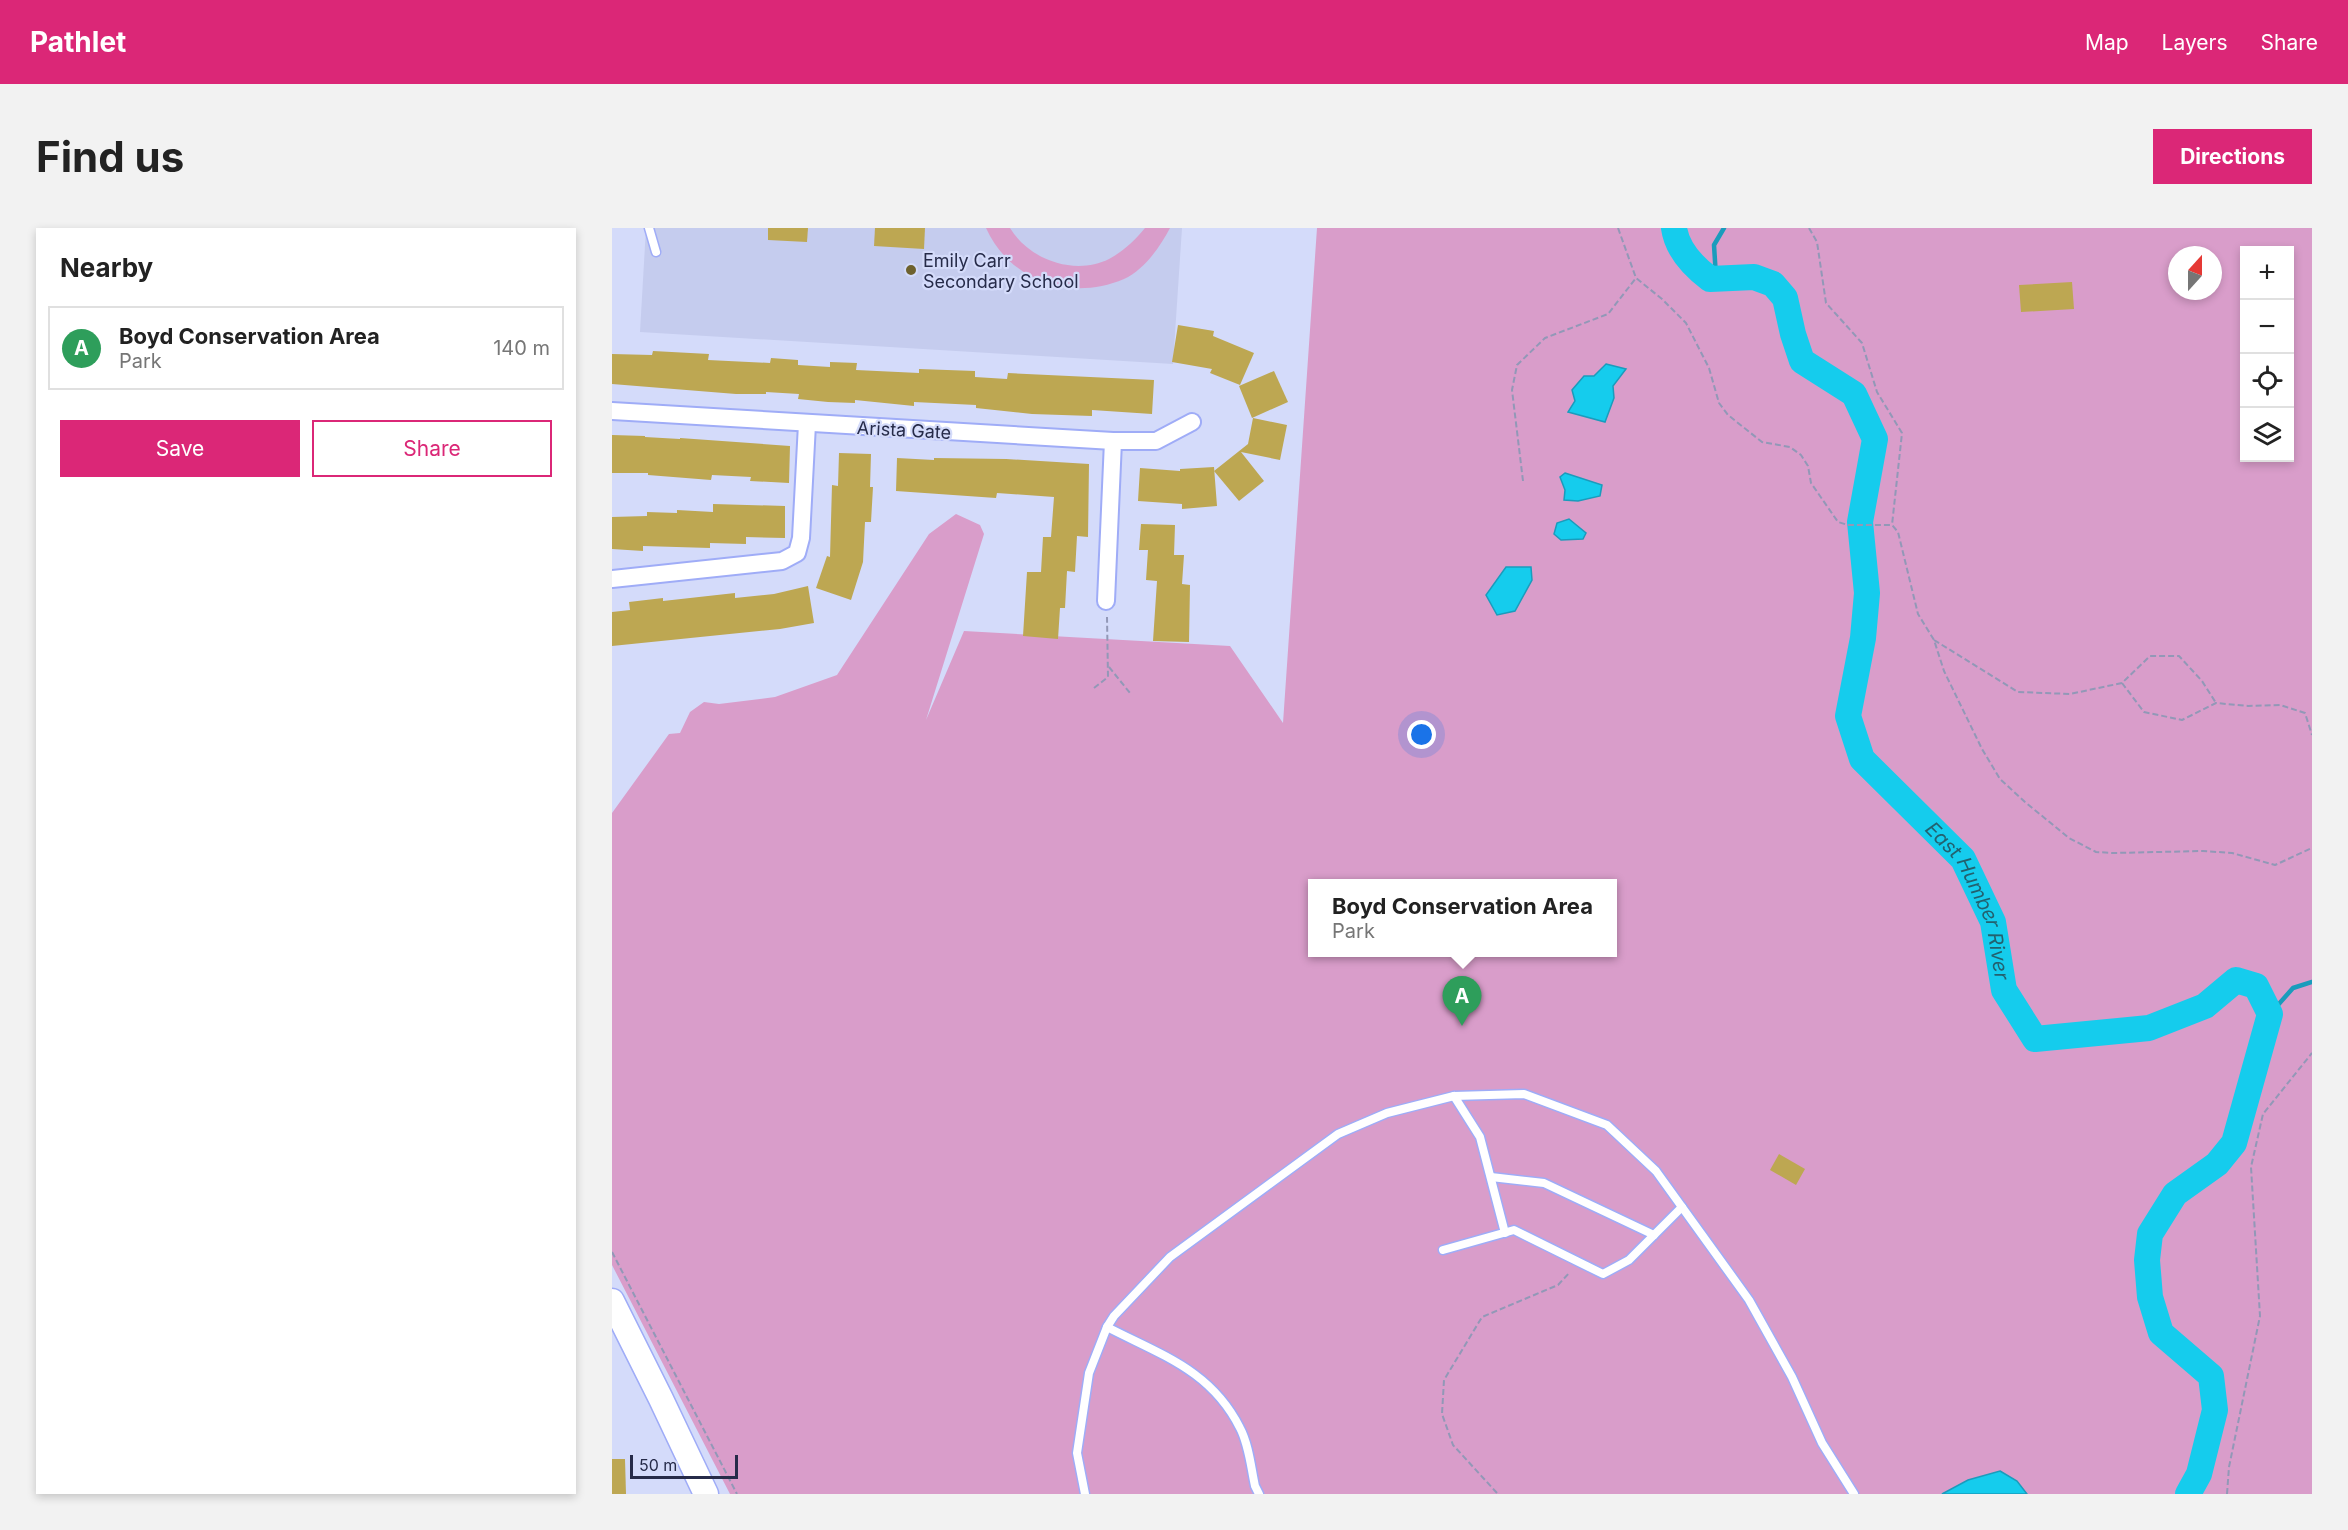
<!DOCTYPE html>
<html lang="en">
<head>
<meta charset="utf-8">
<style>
	body { margin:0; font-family:Inter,sans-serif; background:#f2f2f2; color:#222 }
	.controls { position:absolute; right:18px; top:18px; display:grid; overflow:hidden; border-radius:0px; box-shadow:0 3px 9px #0003 }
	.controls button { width:54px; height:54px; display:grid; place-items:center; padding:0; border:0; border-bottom:2px solid #e0e0e0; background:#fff; color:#222; font:30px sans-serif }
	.compass { position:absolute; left:1556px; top:18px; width:54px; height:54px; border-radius:50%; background:#fff; box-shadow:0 3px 9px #0003; rotate:21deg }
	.scale { position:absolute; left:18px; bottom:15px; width:108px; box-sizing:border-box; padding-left:6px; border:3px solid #262b49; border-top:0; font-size:16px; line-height:21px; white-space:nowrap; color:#262b49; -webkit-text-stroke:4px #d4dbfa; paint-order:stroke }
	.you { position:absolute; left:810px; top:507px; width:21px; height:21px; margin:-15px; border:4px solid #fff; border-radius:50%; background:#1a73e8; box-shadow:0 0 0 9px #1a73e833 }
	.badge { display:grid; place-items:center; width:39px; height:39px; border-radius:50%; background:#db2777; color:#fff; font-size:20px; font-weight:700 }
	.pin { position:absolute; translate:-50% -50px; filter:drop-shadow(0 2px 3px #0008) }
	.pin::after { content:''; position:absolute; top:32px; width:21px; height:18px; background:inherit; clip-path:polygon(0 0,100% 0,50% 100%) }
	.popup { position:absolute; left:696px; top:651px; width:309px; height:78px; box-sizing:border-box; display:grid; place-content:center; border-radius:0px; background:#fff; filter:drop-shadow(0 2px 4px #0005); font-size:20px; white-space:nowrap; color:#767676 }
	.popup b { font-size:22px; color:#222 }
	.popup::after { content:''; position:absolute; left:50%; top:100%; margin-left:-12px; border:12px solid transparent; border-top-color:#fff }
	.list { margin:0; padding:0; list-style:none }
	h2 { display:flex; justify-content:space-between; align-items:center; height:78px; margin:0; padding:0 24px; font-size:26px }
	h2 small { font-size:20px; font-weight:400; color:#767676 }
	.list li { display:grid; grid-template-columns:39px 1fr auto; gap:18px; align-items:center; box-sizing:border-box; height:84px; margin:0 12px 12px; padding:0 12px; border:2px solid #e0e0e0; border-radius:0px }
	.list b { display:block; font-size:22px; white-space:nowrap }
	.list p { margin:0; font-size:20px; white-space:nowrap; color:#767676 }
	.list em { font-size:20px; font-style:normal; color:#767676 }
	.actions { display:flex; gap:12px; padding:18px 24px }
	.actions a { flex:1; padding:14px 0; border:2px solid #db2777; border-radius:0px; text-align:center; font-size:21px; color:#db2777 }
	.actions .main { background:#db2777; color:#fff }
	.icon { flex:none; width:33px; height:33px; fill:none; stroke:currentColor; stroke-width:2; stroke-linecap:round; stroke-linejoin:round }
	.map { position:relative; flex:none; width:1700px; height:1266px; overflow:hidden; border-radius:0px }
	header { display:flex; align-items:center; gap:36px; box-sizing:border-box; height:84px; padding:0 30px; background:#db2777; color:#fff }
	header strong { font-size:28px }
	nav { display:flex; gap:33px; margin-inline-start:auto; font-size:21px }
	.intro { display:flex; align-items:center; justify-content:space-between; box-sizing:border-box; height:144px; padding:0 36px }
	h1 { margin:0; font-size:42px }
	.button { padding:15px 27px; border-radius:0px; background:#db2777; color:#fff; font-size:21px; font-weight:700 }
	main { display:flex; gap:36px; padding:0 36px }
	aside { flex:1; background:#fff; border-radius:0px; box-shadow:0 3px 9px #0003 }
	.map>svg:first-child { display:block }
</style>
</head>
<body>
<header>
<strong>Pathlet</strong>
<nav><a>Map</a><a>Layers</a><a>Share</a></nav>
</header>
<div class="intro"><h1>Find us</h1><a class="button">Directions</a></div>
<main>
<aside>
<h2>Nearby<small></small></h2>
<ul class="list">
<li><span class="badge" style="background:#2e9e5b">A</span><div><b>Boyd Conservation Area</b><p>Park</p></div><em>140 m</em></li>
</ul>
<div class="actions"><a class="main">Save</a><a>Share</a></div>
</aside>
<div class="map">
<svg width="1700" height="1266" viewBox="0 0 1700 1266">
	<rect width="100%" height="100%" fill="#d4dbfa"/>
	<path fill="#c5ccee" d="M34,0h536l-9,136 -533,-32z"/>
	<g fill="#d99dca" fill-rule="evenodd">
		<path d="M374,0h24c19,32 65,48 99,31 15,-8 25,-18 36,-31h25c-10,19 -26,42 -46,51 -54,23 -114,2 -138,-51z"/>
		<path d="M705,0h995v1266h-1582l-118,-229v-452l57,-79 11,-1 10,-21 14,-10 15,2 56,-7 62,-22 92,-141 27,-20 24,11 4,9 -58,186 38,-89 266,15 53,77zM1632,22h46v208h-46zM1565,27h36v36h-36zM700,656h300v68h-300z"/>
	</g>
	<g fill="#15cced" stroke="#1a9cbc" stroke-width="1.5">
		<path d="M994,136l20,5 -13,17 1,12 -9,24 -37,-10 7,-11 -3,-11 12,-14h10z"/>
		<path d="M953,245l37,12 -2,11 -22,5 -14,-1 1,-10 -5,-13z"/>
		<path d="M957,291l17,14 -3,6 -22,1 -7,-6 3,-11z"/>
		<path d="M894,339h25l1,13 -17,31 -18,4 -11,-20z"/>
		<path d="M1388,1243l17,10 10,13h-85l26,-14z"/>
	</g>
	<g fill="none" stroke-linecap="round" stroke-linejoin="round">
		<g stroke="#1a9cbc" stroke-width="4.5">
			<path d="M1104,49l-2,-32 10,-17"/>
			<path d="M1658,786l23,-26 19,-6"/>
		</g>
		<path stroke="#15cced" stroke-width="26" id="s1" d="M1062,0c3,21 20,39 36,51l44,-2 19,7 12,14 8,36 9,27 52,33 21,45 -15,83 7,71 -4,45 -15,78 14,43 101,100 30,63 11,68 31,49 114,-11 56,-22 31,-26 20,6 14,28 -36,129 -17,21 -42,30 -25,40 -3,26 3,37 11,36 50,43 4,34 -16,64 -11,20"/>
	</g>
	<g fill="#bda752">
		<path d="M156,0h40l-1,14 -39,-2z"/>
		<path d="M263,0h50l-1,21 -50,-3z"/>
		<path d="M1460,54l2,27 -53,3 -2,-27z"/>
		<path d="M566,97l36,6 -1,5 41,17 -14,32 -30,-12 2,-4 -40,-7z"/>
		<path d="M41,123l56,3 -1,6 62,3 1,-5 27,2v5l32,2v-5l27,1 -1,7 63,3v-4l56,2v6l32,2 1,-6 146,7 -2,34 -60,-4v6l-60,-2 -56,-6v-3l-62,-3v4l-59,-6v3l-27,-1 -30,-3 1,-5 -33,-2v2h-30l-124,-10v-30l40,1z"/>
		<path d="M662,143l14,31 -36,16 -13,-32z"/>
		<path d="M641,190l34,7 -7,35 -39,-8 23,29 -25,20 -25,-30 34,-27z"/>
		<path d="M0,207l33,1v1l35,2v-1l110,8 -1,37 -39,-2 1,-4 -39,-2 -1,5 -63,-5v-2h-36z"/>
		<path d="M227,225l32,1 -1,33h3l-2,35h-6l-2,40 -12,38 -35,-12 11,-32 3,1 2,-72 6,1z"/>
		<path d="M285,230l37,2v-2l72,1 83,5 -1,73 -11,-1 -2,36 -8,-1 -2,37h-5l-2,31 -35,-3 4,-64h14l2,-35h8l3,-40 -57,-4 -1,5 -100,-7z"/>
		<path d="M602,239l3,39 -35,3v-5l-44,-3 2,-33 40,3v-2z"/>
		<path d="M101,276l72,2v32l-39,-1v7l-36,-1v5l-67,-2v5l-31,-2v-32l35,-1v-4l30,1v-3l36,2z"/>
		<path d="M529,296l34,1 -1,30h10l-2,29 8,1 -1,57 -36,-1 4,-60 -11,-1 2,-30h-9z"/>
		<path d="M196,358l6,37 -34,6 -168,17v-34l18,-2 -1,-8 34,-4v3l72,-8v5l39,-4z"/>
		<path d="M1167,926l26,15 -9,16 -26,-15z"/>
		<path d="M0,1231h13l1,35h-14z"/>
	</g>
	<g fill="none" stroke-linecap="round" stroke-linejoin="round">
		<g stroke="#9facf7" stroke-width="11">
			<g id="service">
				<path d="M37,0l7,24"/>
				<path d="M842,868l26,41 25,96"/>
				<path d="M879,949l53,6 110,52"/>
				<path d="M831,1022l71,-20 89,44 26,-14 53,-53"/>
				<path d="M495,1099c54,28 104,43 133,101 9,17 11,40 15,58l4,8"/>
				<path d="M473,1266l-8,-41 12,-80 18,-46 7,-11 56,-59 168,-123 49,-21 67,-17 70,-2 83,31 49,46 93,129 43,77 30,66 32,51"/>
			</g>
		</g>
		<g stroke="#9facf7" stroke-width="20">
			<g id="minor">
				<path d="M0,183l501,30h43l36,-19"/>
				<path d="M0,351l170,-18 15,-8 4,-15 6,-114"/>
				<path d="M494,373l7,-160"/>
			</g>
		</g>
		<g stroke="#9facf7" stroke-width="27">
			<path id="secondary" d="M0,1073l49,98 45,95"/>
		</g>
		<g stroke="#9298b7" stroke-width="2" stroke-dasharray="6 3" stroke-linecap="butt">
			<path d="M1006,0l18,50 26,21 24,24 23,45 10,35 9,12 34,27 28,5 11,8 7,11 3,17 27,39 10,3h44l6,7 20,82 16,26 10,31 38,78 18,30 25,23 44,36 27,14 17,1 90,-2 29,2 43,12 37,-17"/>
			<path d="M1197,0l8,14 9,61 36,40 15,49 25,41 -10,92"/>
			<path d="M911,253l-11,-91 5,-25 28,-27 63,-24 28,-36"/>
			<path d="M1322,412l84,52 52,2 52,-11 28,-27h29l23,25 14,22"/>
			<path d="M497,439l21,26"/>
			<path d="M1510,455l22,29 38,8 34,-17 32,3 32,-1 25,8 7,22"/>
			<path d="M482,460l14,-11 -1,-60"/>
			<path d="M0,1024l125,242"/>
			<path d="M885,1265l-44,-48 -11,-31 2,-34 38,-63 76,-32 12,-13"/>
			<path d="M1615,1266l2,-27 31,-151 -9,-149 12,-53 49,-61"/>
		</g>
		<use href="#service" stroke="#fff" stroke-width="8"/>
		<use href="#minor" stroke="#fff" stroke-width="16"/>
		<use href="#secondary" stroke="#fff" stroke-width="24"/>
	</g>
	<circle fill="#6e612e" stroke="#d4dbfa" stroke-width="2" cx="299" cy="42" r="6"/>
	<g text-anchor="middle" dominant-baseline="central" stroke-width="4.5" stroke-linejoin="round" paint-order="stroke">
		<g font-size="18" fill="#262b49" stroke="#d4dbfa" text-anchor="start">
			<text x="311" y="32">Emily Carr<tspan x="311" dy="21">Secondary School</tspan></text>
		</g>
		<g font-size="18" fill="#262b49" stroke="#d4dbfa">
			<text transform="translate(292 202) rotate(3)">Arista Gate</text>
		</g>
		<g font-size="20" font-style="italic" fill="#23616f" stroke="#d4dbfa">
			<text stroke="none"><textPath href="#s1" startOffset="831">East Humber River</textPath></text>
		</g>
	</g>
</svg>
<div class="controls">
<button>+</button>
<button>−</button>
<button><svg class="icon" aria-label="locate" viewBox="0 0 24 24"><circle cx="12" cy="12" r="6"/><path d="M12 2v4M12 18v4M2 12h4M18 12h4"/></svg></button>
<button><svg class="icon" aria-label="layers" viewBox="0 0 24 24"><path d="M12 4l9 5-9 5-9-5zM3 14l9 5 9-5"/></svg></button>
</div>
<svg class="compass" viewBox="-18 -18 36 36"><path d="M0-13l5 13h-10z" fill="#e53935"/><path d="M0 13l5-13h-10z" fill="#767676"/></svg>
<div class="scale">50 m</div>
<div class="you"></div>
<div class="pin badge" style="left:850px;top:798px;background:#2e9e5b">A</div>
<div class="popup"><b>Boyd Conservation Area</b>Park</div>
</div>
</main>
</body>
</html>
